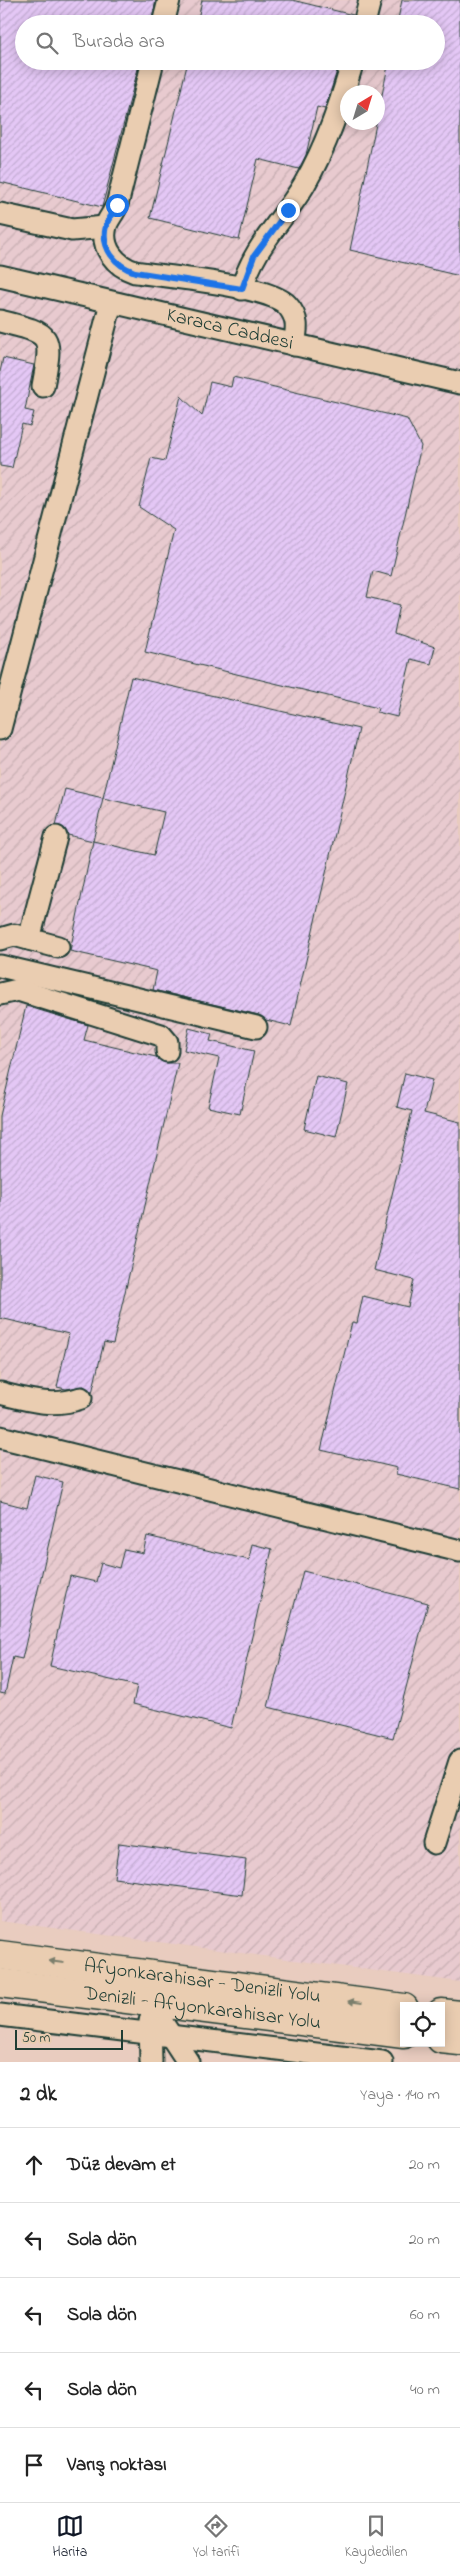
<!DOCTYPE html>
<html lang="tr">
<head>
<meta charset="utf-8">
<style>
	body { margin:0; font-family:"Indie Flower",sans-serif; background:#f6f6f6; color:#222 }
	.controls { position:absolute; right:15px; bottom:15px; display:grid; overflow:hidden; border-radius:0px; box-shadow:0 2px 12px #0003 }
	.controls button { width:45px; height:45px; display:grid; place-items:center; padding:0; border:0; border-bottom:1px solid #e0e0e0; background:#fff; color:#222; font:25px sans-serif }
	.compass { position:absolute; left:340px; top:85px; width:45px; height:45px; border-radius:50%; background:#fff; box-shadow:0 2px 12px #0003; rotate:38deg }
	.scale { position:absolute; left:15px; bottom:12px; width:108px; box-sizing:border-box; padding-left:5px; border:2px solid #1f3d34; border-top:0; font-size:14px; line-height:18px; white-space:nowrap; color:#1f3d34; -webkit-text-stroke:4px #eacdb1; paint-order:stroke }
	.stop { position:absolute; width:15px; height:15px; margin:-11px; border:4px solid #1a73e8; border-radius:50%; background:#fff }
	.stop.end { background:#1a73e8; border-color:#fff; box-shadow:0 1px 5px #0008 }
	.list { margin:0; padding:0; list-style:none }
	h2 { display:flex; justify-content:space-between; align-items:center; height:65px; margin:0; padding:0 20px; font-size:21px }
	h2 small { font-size:16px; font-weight:400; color:#767676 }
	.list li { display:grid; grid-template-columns:32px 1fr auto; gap:15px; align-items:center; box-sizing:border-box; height:75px; padding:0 20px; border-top:1px solid #e0e0e0 }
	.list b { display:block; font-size:19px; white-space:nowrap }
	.list em { font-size:16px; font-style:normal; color:#767676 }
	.icon { flex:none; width:28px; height:28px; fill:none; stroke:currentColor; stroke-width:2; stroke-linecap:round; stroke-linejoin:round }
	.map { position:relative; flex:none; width:460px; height:2062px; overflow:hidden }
	.search { position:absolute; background:#fff; box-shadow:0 2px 12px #0003; left:15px; right:15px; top:15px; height:55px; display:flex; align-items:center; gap:12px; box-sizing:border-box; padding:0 18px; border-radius:28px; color:#767676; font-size:19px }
	.sheet { height:440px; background:#fff }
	nav { display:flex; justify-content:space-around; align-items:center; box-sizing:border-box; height:70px; border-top:1px solid #e0e0e0; background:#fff; font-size:14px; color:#767676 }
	nav a { display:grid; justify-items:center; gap:2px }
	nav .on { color:#111827 }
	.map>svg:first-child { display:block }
</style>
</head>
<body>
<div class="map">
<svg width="460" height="2062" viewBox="0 0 460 2062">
	<defs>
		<pattern id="industrial-furrows" width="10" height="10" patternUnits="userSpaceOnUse" patternTransform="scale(1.25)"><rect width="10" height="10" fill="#e8cacf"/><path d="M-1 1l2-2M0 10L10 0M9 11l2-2" fill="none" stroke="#c7aeb2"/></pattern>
		<pattern id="building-hatch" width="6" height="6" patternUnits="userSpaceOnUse" patternTransform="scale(1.25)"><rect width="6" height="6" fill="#e4c7f5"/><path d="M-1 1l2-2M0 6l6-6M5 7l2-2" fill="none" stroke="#c3acd3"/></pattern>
	</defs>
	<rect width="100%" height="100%" fill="#e9ccbf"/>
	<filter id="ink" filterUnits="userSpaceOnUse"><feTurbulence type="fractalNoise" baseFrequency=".02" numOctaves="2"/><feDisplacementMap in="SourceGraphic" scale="10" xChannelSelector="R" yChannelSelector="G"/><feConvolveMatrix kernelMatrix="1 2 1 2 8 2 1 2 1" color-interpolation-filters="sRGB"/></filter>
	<g filter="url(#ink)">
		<path fill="url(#industrial-furrows)" fill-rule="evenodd" d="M0,0h460v1982l-460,-61zM24,24h412v37h-412zM348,92h30v30h-30z"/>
		<g fill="url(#building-hatch)" stroke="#1f3d34">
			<path d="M0,0h156l-5,24h-127v37h116l-38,146 -102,-25z"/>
			<path d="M202,0h90l61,15 -1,9h-155z"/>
			<path d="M402,0h58v276l-110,-26 39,-189h47v-37h-39z"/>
			<path d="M188,61h152l-15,48 -8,-2 -11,48 -7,14 -41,-10 -19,81 -89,-22z"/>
			<path d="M3,358l31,7 -9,45 9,2 -4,14 -8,-2 -10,44 -12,-2v-94z"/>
			<path d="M233,377l174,42 14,27 -30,130 -18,-5 -6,26 33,8 -6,28 41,14 -4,17 -20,-5 -14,58 -20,-5 1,-4 -233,-56 29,-122 -35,-23 12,-49 14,3 16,-65 21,20 8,-34 21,5z"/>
			<path d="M131,677l228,52 -68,297 -25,-6 -7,-5 -106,-25 4,-19 -87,-20 23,-110 61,14 10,-43 -61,-14z"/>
			<path d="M65,789l38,9 -10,43 -25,-6 -4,-7 -8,-3z"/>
			<path d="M26,1006l62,19 -4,15 72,17 11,6h11l-65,281 -9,-2 -12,51 -8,-7 -18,3 -9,-2 12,-53 -69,-16v-202z"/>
			<path d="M189,1028l23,6 -2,7 44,10 -14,63 -32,-7 11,-49 -35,-8z"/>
			<path d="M405,1073l27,7 -8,33 36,9v367l-64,-15 1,-6 -76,-18 31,-128 5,1 6,-27 45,11 6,-27 -40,-10 38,-159 -15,-4z"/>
			<path d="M316,1076l32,8 -12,53 -32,-8z"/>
			<path d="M35,1475l28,7 -41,177 -9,-2 -8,37 -5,-1v-192l27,7z"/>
			<path d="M147,1536l102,24 3,-16 20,5 -41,179 -98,-24 4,-18 -87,-20 20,-90 26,6 5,-19 18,5 5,-19 19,4z"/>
			<path d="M303,1571l125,32 -35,135 -125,-31z"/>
			<path d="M119,1843l127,17 -4,35 -128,-17z"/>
		</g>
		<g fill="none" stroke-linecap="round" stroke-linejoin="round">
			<g stroke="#1f3d34" stroke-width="25">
				<g id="minor">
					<path d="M163,24l6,-24"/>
					<path d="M364,24l6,-24"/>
					<path d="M153,61l-36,144c-3,8 -9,14 -11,21 -6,22 10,40 29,46 32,5 133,13 152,33 12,13 10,24 7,40"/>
					<path d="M0,214l72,16 33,-3"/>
					<path id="s1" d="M0,276l460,107"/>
					<path d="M242,289c10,-40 41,-69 62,-104 23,-40 36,-80 49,-124"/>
					<path d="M0,321c52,13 53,12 43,65"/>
					<path d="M0,729l111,-426"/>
					<path d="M0,939l14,-4 44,12"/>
					<path d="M29,939l27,-102"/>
					<path d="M0,966l256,61"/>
					<path d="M0,994l18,-4 143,45 6,7v9"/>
					<path d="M0,1393c28,7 53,15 81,5"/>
					<path d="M0,1437l460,114"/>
					<path d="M434,1843l26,-82"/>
					<path d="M150,2004l38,58"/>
					<path d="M0,2015l382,47"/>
					<path d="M150,2021l1,41"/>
				</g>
			</g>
			<g stroke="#1f3d34" stroke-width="31">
				<g id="highway">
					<path id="s2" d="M0,1955l404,53"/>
					<path id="s3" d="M0,1983l404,51"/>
					<path d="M441,2013l19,2"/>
					<path d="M441,2039l19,2"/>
				</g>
			</g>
			<use href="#minor" stroke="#eacdb1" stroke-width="21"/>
			<use href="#highway" stroke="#eacdb1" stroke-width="28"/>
		</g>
		<defs><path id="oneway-solid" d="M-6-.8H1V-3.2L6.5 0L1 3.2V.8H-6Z" transform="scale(1.25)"/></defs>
		<g fill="#7a7e6c">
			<use href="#oneway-solid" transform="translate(56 1962) rotate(-172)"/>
			<use href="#oneway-solid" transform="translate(355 2002) rotate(-173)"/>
		</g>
	</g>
	<g fill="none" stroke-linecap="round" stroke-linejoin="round" filter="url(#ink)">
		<path stroke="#1a73e8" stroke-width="6" d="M117,205c-3,7 -9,14 -11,21 -6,22 10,40 29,46l107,17 12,-33 34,-46"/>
	</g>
	<g text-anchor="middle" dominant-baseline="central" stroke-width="5" stroke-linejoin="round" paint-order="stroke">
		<g font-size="20" fill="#1f3d34" stroke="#eacdb1">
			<text stroke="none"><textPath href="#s1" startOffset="236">Karaca Caddesi</textPath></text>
			<text stroke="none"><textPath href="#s2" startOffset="204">Afyonkarahisar - Denizli Yolu</textPath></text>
			<text stroke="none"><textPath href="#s3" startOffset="204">Denizli - Afyonkarahisar Yolu</textPath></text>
		</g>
	</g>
</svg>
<div class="controls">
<button><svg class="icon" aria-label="locate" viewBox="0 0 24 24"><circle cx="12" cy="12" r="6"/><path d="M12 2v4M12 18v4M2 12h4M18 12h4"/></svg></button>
</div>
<svg class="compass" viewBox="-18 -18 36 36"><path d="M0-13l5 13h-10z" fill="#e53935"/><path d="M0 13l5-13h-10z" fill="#767676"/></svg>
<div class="scale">50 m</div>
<div class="stop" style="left:117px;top:205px"></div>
<div class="stop end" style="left:288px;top:210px"></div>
<div class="search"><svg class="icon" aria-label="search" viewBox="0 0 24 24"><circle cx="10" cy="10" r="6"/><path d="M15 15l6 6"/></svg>Burada ara</div>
</div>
<section class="sheet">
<h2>2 dk<small>Yaya · 140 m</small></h2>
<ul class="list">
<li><svg class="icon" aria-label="ahead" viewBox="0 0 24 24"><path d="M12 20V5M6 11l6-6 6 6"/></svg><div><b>Düz devam et</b></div><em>20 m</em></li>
<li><svg class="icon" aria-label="left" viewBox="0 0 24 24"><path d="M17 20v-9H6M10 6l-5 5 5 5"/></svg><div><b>Sola dön</b></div><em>20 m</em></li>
<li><svg class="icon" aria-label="left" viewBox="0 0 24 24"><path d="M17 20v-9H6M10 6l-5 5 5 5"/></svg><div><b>Sola dön</b></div><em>60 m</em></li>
<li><svg class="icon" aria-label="left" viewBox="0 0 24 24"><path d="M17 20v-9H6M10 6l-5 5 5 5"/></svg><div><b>Sola dön</b></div><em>40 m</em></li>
<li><svg class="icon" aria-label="arrive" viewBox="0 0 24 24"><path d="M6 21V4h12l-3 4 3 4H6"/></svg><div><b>Varış noktası</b></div></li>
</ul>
</section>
<nav>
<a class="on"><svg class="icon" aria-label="map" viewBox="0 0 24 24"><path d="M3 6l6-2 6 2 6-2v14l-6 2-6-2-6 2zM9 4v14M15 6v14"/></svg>Harita</a>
<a><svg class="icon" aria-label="directions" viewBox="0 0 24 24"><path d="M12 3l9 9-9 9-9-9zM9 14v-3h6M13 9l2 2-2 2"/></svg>Yol tarifi</a>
<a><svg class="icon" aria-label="saved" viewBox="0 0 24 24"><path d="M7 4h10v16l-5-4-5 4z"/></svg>Kaydedilen</a>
</nav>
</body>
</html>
